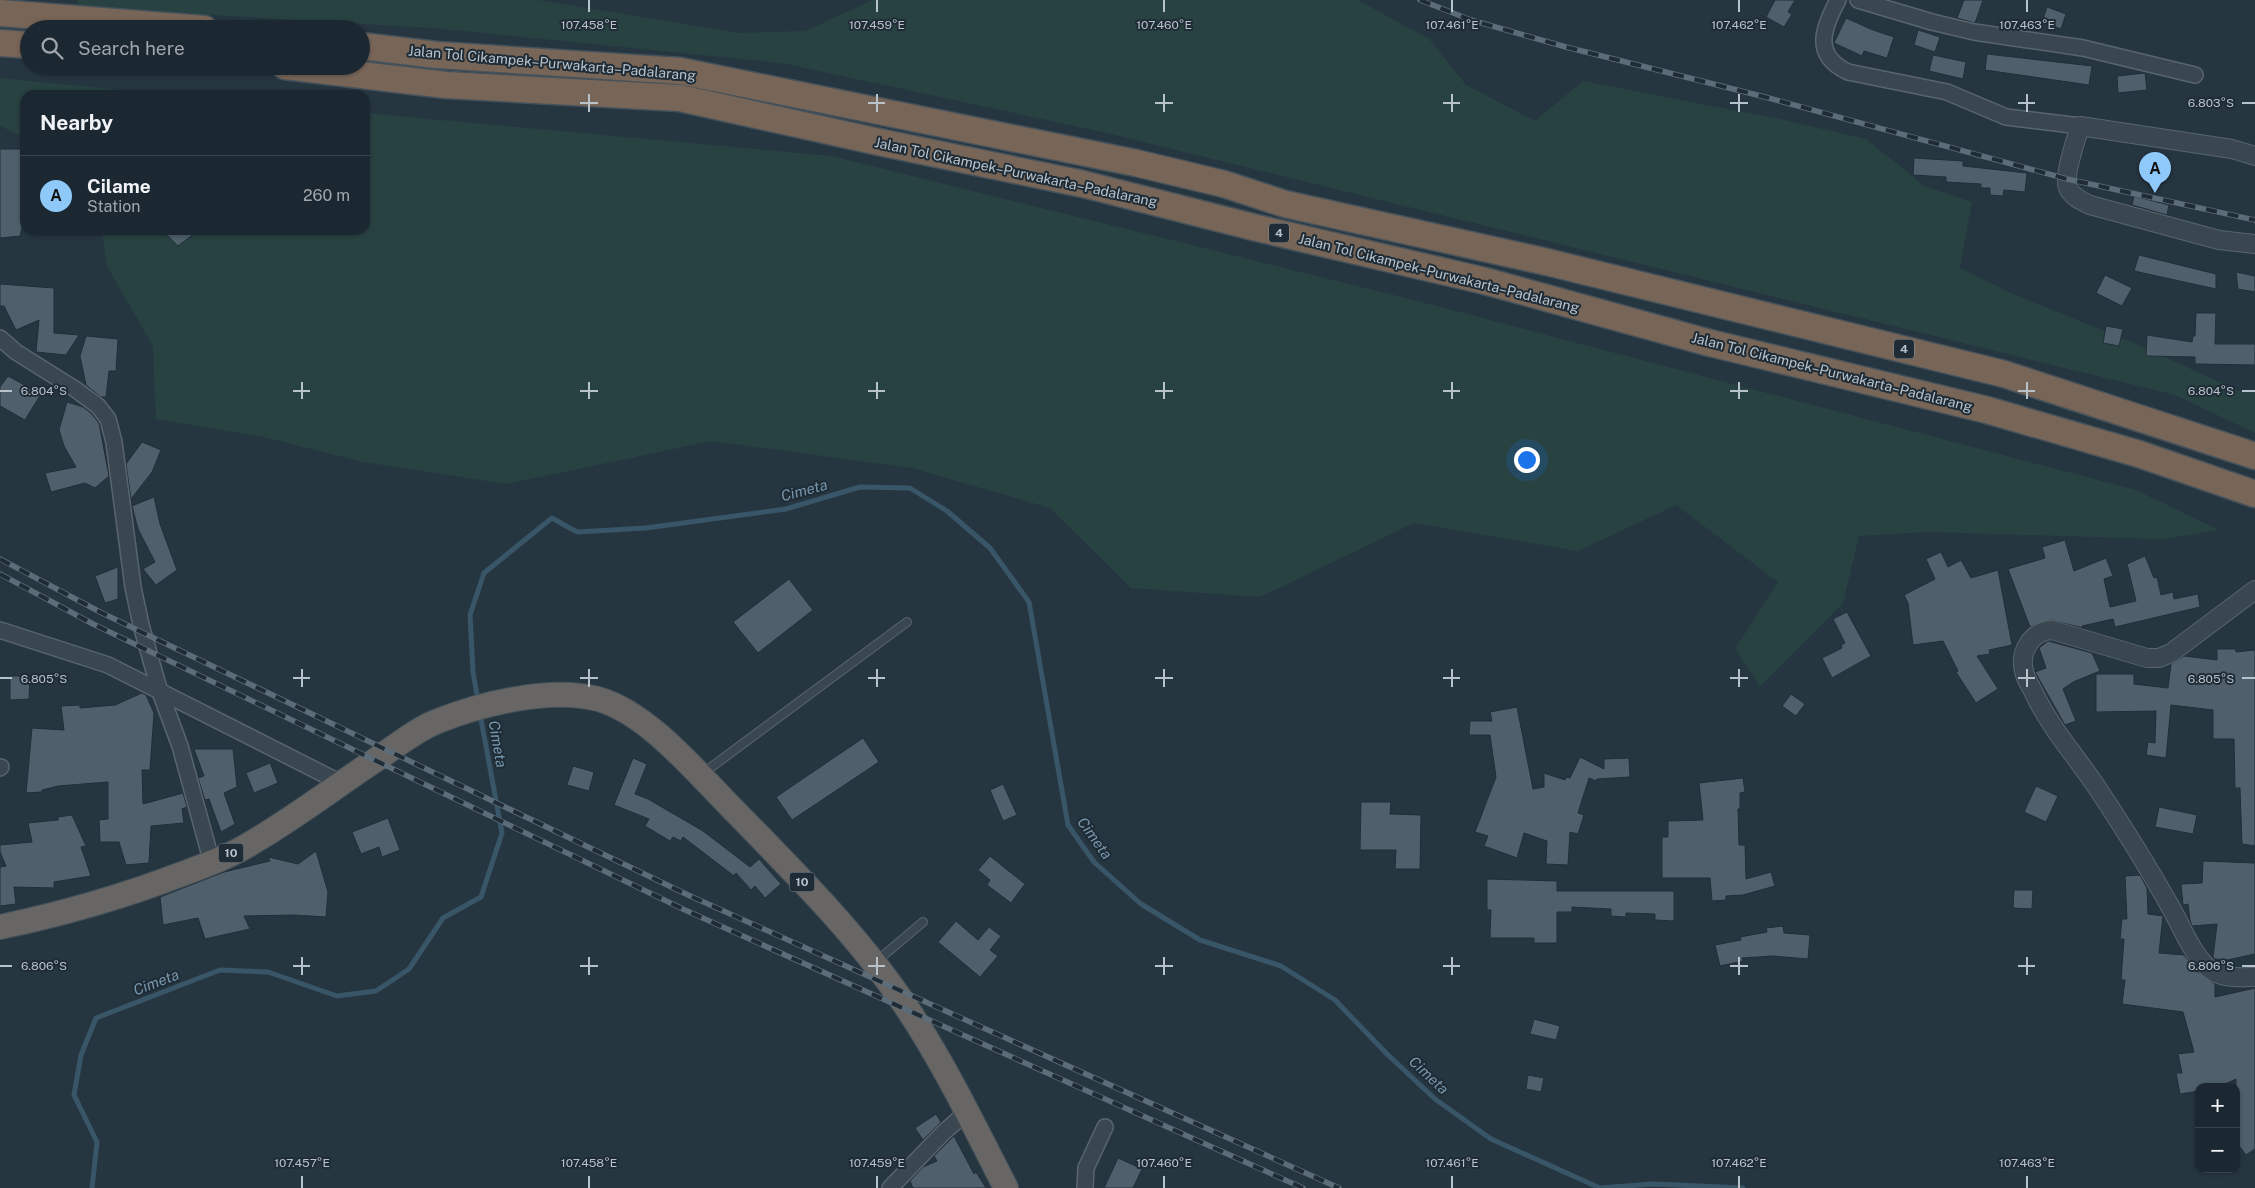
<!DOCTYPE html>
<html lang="en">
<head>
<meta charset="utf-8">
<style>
	body { margin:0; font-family:"Public Sans",sans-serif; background:#253039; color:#f1f3f6 }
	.controls { position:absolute; right:15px; bottom:15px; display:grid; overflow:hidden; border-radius:10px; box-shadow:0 1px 4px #0004 }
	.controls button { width:45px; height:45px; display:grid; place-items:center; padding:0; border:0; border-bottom:1px solid #3a444d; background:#1c2831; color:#f1f3f6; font:25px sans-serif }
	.you { position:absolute; left:1526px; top:459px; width:18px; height:18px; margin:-12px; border:4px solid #fff; border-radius:50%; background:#1a73e8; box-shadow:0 0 0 8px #1a73e833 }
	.badge { display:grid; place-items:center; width:32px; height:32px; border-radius:50%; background:#8ec9f9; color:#111; font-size:16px; font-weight:700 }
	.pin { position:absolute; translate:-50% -41px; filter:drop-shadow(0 1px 2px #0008) }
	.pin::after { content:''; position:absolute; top:26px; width:18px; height:15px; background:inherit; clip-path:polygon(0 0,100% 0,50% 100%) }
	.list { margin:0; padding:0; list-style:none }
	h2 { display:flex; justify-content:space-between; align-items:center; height:65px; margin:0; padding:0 20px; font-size:21px }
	h2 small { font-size:16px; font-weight:400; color:#a0a6ab }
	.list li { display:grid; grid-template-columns:32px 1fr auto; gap:15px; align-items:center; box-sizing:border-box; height:80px; padding:0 20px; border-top:1px solid #3a444d }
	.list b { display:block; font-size:19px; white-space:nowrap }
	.list p { margin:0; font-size:16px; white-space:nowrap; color:#a0a6ab }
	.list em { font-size:16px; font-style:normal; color:#a0a6ab }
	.icon { flex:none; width:28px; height:28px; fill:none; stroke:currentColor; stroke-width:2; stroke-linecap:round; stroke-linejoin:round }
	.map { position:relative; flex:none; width:2255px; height:1188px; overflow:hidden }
	.search { position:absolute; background:#1c2831; box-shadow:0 1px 4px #0004; left:20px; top:20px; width:350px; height:55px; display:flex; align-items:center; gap:12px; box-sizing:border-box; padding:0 18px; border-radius:28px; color:#a0a6ab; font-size:19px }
	.panel { position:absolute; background:#1c2831; box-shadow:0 1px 4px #0004; left:20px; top:90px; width:350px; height:145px; border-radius:15px }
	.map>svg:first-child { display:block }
</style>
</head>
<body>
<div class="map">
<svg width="2255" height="1188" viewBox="0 0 2255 1188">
	<rect width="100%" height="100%" fill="#263641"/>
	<g fill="#284241">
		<path d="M77,0h461l201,33 66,-2 68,-31h485l71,39 37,46 69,36 48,-40 196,38 87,20 60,48 46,15 -12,66 55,27 119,48 105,48h16v42l-80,-38 -1068,-262 -325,-70 -349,-35 -355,-21z"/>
		<path d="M0,78l8,1 166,16h-149v43l-25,-12z"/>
		<path d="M365,113l466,43 571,141 734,193 83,40 -55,9 -235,-7 -70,4 -16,67 -83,83 -25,-37 43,-67 -102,-77 -98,46 -164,-28 -154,74 -129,-9 -81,-80 -138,-40 -201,-27 -204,43 -144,-22 -99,-25 -108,-18 -3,-73 -46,-80 -5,-36h263z"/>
	</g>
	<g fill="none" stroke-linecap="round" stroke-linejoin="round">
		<g stroke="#395568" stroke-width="5">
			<path d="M478,701l-5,-29 -3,-57 14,-42 68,-55 25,14 69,-4 140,-19 74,-22 50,1 37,23 43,37 39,54 39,223 26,37 47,42 59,36 81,26 54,34 52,54 48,45 56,40 109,49 53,-4 90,4"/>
			<path d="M92,1188l5,-46 -23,-47 7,-40 15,-37 124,-48 48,2 69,24 39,-5 33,-22 34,-51 38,-21 21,-64 -22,-119"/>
		</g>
	</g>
	<g fill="#4f606c" stroke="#212e38">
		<path d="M1775,0h20l-7,12 4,2 -8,13 -18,-10z"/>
		<path d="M1964,0h19l-8,23 -18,-5z"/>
		<path d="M2047,7l19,7 -5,15 -19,-7z"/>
		<path d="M1846,18l27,12 21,7 -7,21 -23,-7 -2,5 -28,-13z"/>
		<path d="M1918,30l22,7 -5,15 -21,-7z"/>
		<path d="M1987,54l105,12 -3,19 -104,-15z"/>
		<path d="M1933,55l33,7 -3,17 -34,-8z"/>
		<path d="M2145,73l2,17 -29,3 -1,-17z"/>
		<path d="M0,149h25v66l-5,21 -20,2z"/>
		<path d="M1914,158l49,3v5l64,7 -2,19 -21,-2 -1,6 -13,-1v-7h-9v-4l-35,-2v-5l-33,-2z"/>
		<path d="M2134,196l35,9 -2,10 -35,-10z"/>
		<path d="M162,230h37l-21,16z"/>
		<path d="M2139,255l77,19v15l-82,-18z"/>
		<path d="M2236,272l19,4v16l-17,-3z"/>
		<path d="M2105,275l27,13 -10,18 -26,-13z"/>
		<path d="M0,284l54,4v45l25,2 -13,20 -30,-3 3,-32 -23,10 -12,-24h-4z"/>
		<path d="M2196,313h20l-1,31h40v21l-60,-1v-7l-49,-1 1,-21 45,7 1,-6h2z"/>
		<path d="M2106,326l17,3 -4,17 -16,-3z"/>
		<path d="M86,336l32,3 -2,32h-7l-3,26h-5l-15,-12 -6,-29z"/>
		<path d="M8,376l33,18 -16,26 -25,-14v-19z"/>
		<path d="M67,402l16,5 8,6 8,10 10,53 -14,12 -10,-5 -34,9 -6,-19 31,-6 -12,-21 -5,-16z"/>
		<path d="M142,442l19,8 -9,22 -21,27 -5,-35z"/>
		<path d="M154,497l6,27 17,46 -21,15 -13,-16 12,-7 -17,-33 -6,-23z"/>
		<path d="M2065,540l9,31 32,-13 7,18 -9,3 6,28 26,-6 -9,-37 18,-8 9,22 3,-1 4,18 12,-3 1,7 24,-5 2,13 -85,20 -2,-8 -31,7 1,2 -32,-8 -21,7 -22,-58 37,-11 -3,-11z"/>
		<path d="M1941,552l7,15 13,-7 10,18 27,-8 14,75 -23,5 1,4 -13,2 21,33 -22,14 -20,-31 2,-1 -15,-30 -30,4 -5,-42 -4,-8 31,-16 -9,-20z"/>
		<path d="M118,567v32l-13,4 -10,-27z"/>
		<path d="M789,579l24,31 -55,43 -25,-31z"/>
		<path d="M1847,612l24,44 -39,22 -10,-20 20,-10 -1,-3 4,-2 -12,-24z"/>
		<path d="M2048,641l44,12 8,18 -27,11 -10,7 13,32 -11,4 -30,-53 11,-4 -7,-20z"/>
		<path d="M2217,649h19v3l19,-2v196l-13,-2 -2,-56h-5l-1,-49h-21v-29l-42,-5 -5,53 -20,-3 2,-13 7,1 1,-32 -60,1v-38h38v10l34,4 3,-24 13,-8 33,4z"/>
		<path d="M10,676h20l-1,23 -19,1z"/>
		<path d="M142,693l4,2 8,18 -4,57h-8l1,34 40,-11 4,14 -5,2 2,14 -33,3 -2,37 -23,2 -7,-23h-19l-1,-22 9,-1v-37l-50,4 -16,4v2l-16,1 6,-65 32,2 -3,-24 19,-1v3l35,-3z"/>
		<path d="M1791,694l14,10 -9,12 -14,-10z"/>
		<path d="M1517,707l16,82 11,-2v-14l21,7 1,-3 4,1 10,-21 24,12v-10l25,-1 1,19 -33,2 -1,2 -7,-3 -11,35 6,2 -6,19 -8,-2 -2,33 -22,-1 1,-23 -23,-8 -7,25 -33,-12 4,-10 -13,-4 21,-55 -6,-42h-21l1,-14h22l-2,-9z"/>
		<path d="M863,738l16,24 -87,58 -16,-23z"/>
		<path d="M194,749h39l4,38 -13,6 11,31 -14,8 -12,-33 -4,1 -7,-22 6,-2z"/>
		<path d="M633,758l14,6 -12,30 13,5 55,32 47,36 9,-8 22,25 -16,14 -10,-12 -4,4 -15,-17 -2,3 -51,-39 -2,4 -8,-4 -3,4 -25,-15 4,-7 -35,-14z"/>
		<path d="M270,763l8,20 -24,10 -8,-20z"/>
		<path d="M573,766l21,6 -5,19 -22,-6z"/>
		<path d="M1743,778l2,14 -5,1v16h-2l1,36h6l1,34 25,-7 4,14 -32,9 -17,1v4l-14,1 -2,-23h-48v-41h6v-16l35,-1 -4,-37z"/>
		<path d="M1003,784l14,31 -14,6 -13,-31z"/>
		<path d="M2036,786l22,10 -12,26 -22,-10z"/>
		<path d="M1361,802h30l-1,12 31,1 -1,54h-25l1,-19h-36z"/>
		<path d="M2159,807l38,8 -4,19 -38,-7z"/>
		<path d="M72,815l14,31 -5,1 10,29 -37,6v6l-40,-1 2,17 -16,2v-39l6,-1 -6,-14v-7l32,-3 -4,-19 30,-3v-3z"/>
		<path d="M388,818l12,32 -18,7 -3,-10 -18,7 -9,-22z"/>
		<path d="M316,851l12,41 -2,25 -32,-2 -50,1 6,13 -45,10 -7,-21 -35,7 -3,-28 64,-25 46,-11 -2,-4 30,7z"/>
		<path d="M990,856l35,28 -14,19 -24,-18 3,-5 -12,-10z"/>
		<path d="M2203,861l52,2v91l-28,6 -12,-1 -2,-2 4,-33 -25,2 -2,-6 -2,-16 -5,1 -2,-21 21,-1z"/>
		<path d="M2140,875l7,13 1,26 15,2 -4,37 25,2 14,17 17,12v13l40,-9v161l-9,6 -10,-13v-63l-17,8h-20v4l-19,3 -4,-21h6l-4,-19 16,-2 -11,-40 -61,-8 3,-24h-4l3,-41h-4l2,-20h5l-2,-43z"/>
		<path d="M1487,879l70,2v10h117v30l-19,-1v-6l-29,-1v4l-15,-1v-7l-39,-2v5h-15v31h-23v-5h-44l1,-28h-4z"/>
		<path d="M2014,890h19l-1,19 -19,-1z"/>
		<path d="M956,921l22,19 11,-13 12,9 -11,14 8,6 -18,21 -42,-35z"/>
		<path d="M1783,926l1,7 26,2 -2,24 -35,-3 -31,2 1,3 -23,5 -5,-21 26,-5 -1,-3 27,-5 -1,-4z"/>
		<path d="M1534,1019l26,7 -4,14 -26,-6z"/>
		<path d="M1528,1075l16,3 -3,14 -15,-3z"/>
		<path d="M936,1114l5,8 -18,18 -8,-12z"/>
		<path d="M954,1136l20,38 2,-2 10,16h-73l-3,-7 13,-14 14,-6 -3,-5z"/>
		<path d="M1118,1158l24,11 -9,19h-29z"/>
	</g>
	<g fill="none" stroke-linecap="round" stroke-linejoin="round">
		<g stroke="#58656e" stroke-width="10">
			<g id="service">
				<path d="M702,774l205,-152"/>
				<path d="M877,961l46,-39"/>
			</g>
		</g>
		<g stroke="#58656e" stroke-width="18">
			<g id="minor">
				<path d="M1838,0c-15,28 -26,55 10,72l99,20 59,25 74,9"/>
				<path d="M1858,0l74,22 42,10 109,16 112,27"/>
				<path d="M0,338l16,14 59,37 23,17 10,13 6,23 19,145 8,38 19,67 20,54 32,117"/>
				<path d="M0,630l108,35 233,118"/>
				<path d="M0,768l1,-1"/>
				<path d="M890,1188l54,-56 23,-20"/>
				<path d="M1085,1188l1,-20 19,-41"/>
			</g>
		</g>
		<g stroke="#58656e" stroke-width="20">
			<g id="tertiary">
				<path d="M2255,156l-23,-7 -152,-23c-4,14 -17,50 -12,62 4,9 14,13 22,17l129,35 36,4"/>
				<path d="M2255,590l-84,63 -12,5h-12l-95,-28c-20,1 -33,21 -28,41 1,7 6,14 9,20 16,35 42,64 63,95 26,39 51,79 74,120 11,19 23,51 41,64 11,9 31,7 44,7"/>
			</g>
		</g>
		<g stroke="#45525b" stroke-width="26">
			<path id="trunk" d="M0,927c62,-13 122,-30 182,-53 24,-9 49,-18 71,-32 43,-25 83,-56 124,-83 19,-13 40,-30 61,-38 46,-18 112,-34 160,-22 47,13 93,67 126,101 63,65 130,130 181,205 39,58 69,121 101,183"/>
		</g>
		<g stroke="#45525b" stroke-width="29">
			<g id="motorway">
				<path d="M0,13l204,16"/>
				<path d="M0,43l29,2"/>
				<path d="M361,46l76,9 243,16 456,92 88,21 61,20 262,58 457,112 251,82"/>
				<path d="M285,66l161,19 234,13 199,44 204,42 174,44 228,53 225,62 277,67 152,44 116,40"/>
			</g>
		</g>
		<use href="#service" stroke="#3a4751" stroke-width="8"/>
		<use href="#minor" stroke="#3a4751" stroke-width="15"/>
		<use href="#tertiary" stroke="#3a4751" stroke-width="18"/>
		<use href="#trunk" stroke="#686664" stroke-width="24"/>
		<use href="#motorway" stroke="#776557" stroke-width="26"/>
		<g stroke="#5c6c78" stroke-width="5.5">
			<g id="rail">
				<path d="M1420,0l51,20 95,27 199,50 302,82 188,41"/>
				<path d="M0,559l102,54 586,282 651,293"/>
				<path d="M0,574l93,50 592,286 618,278"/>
			</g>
		</g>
		<use href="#rail" stroke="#1f2c36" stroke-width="4" stroke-dasharray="11" stroke-linecap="butt"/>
	</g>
	<path fill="none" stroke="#b7c2cb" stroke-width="2" d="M589,0v12M877,0v12M1164,0v12M1452,0v12M1739,0v12M2027,0v12M589,94v18M877,94v18M1164,94v18M1452,94v18M1739,94v18M2027,94v18M580,103h18M868,103h17M1155,103h18M1443,103h17M1730,103h18M2018,103h17M2242,103h13M302,382v17M589,382v17M877,382v17M1164,382v17M1452,382v17M1739,382v17M2027,382v17M0,391h12M293,391h17M580,391h18M868,391h17M1155,391h18M1443,391h17M1730,391h18M2018,391h17M2242,391h13M302,669v18M589,669v18M877,669v18M1164,669v18M1452,669v18M1739,669v18M2027,669v18M0,678h12M293,678h17M580,678h18M868,678h17M1155,678h18M1443,678h17M1730,678h18M2018,678h17M2242,678h13M302,957v18M589,957v18M877,957v18M1164,957v18M1452,957v18M1739,957v18M2027,957v18M0,966h12M293,966h17M580,966h18M868,966h17M1155,966h18M1443,966h17M1730,966h18M2018,966h17M2242,966h13M302,1176v12M589,1176v12M877,1176v12M1164,1176v12M1452,1176v12M1739,1176v12M2027,1176v12"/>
	<g text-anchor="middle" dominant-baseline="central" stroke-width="4" stroke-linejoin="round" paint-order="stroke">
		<g fill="#1f2c36" stroke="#89959e" stroke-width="1">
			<rect x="1269" y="223.5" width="20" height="19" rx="4"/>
			<rect x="1894" y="339.5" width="20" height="19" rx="4"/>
			<rect x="218.5" y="843.5" width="25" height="19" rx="4"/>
			<rect x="789.5" y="872.5" width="25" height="19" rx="4"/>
		</g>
		<g font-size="12" font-weight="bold" fill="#b7c2cb">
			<text x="1279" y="233">4</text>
			<text x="1904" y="349">4</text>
			<text x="231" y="853">10</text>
			<text x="802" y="882">10</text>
		</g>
		<g font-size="14" fill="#b7c2cb" stroke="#1f2c36">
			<text transform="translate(552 63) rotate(5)">Jalan Tol Cikampek–Purwakarta–Padalarang</text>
			<text transform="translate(1016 172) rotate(12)">Jalan Tol Cikampek–Purwakarta–Padalarang</text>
			<text transform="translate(1439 273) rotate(14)">Jalan Tol Cikampek–Purwakarta–Padalarang</text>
			<text transform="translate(1832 372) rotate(14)">Jalan Tol Cikampek–Purwakarta–Padalarang</text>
		</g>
		<g font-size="15" font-style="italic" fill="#7797ae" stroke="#1f2c36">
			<text transform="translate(804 490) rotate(-15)">Cimeta</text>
			<text transform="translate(498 744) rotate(80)">Cimeta</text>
			<text transform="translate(1095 838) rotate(54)">Cimeta</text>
			<text transform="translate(156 982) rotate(-21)">Cimeta</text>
			<text transform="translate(1429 1075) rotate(43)">Cimeta</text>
		</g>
	</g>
	<g font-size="12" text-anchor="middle" fill="#b7c2cb" stroke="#1f2c36" stroke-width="4" stroke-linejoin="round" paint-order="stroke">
		<text x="589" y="29">107.458°E</text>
		<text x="877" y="29">107.459°E</text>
		<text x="1164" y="29">107.460°E</text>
		<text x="1452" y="29">107.461°E</text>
		<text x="1739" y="29">107.462°E</text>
		<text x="2027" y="29">107.463°E</text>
		<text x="2211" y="107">6.803°S</text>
		<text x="44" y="395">6.804°S</text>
		<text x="2211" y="395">6.804°S</text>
		<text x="44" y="683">6.805°S</text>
		<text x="2211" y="683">6.805°S</text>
		<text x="44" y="970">6.806°S</text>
		<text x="2211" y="970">6.806°S</text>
		<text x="302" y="1167">107.457°E</text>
		<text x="589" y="1167">107.458°E</text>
		<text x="877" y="1167">107.459°E</text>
		<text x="1164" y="1167">107.460°E</text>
		<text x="1452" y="1167">107.461°E</text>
		<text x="1739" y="1167">107.462°E</text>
		<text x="2027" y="1167">107.463°E</text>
	</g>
</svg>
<div class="controls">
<button>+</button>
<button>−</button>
</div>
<div class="you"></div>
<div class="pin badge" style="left:2155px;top:193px">A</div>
<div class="search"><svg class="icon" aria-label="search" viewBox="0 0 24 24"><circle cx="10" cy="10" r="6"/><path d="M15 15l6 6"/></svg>Search here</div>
<section class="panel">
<h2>Nearby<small></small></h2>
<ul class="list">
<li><span class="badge">A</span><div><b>Cilame</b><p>Station</p></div><em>260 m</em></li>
</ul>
</section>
</div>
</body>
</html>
